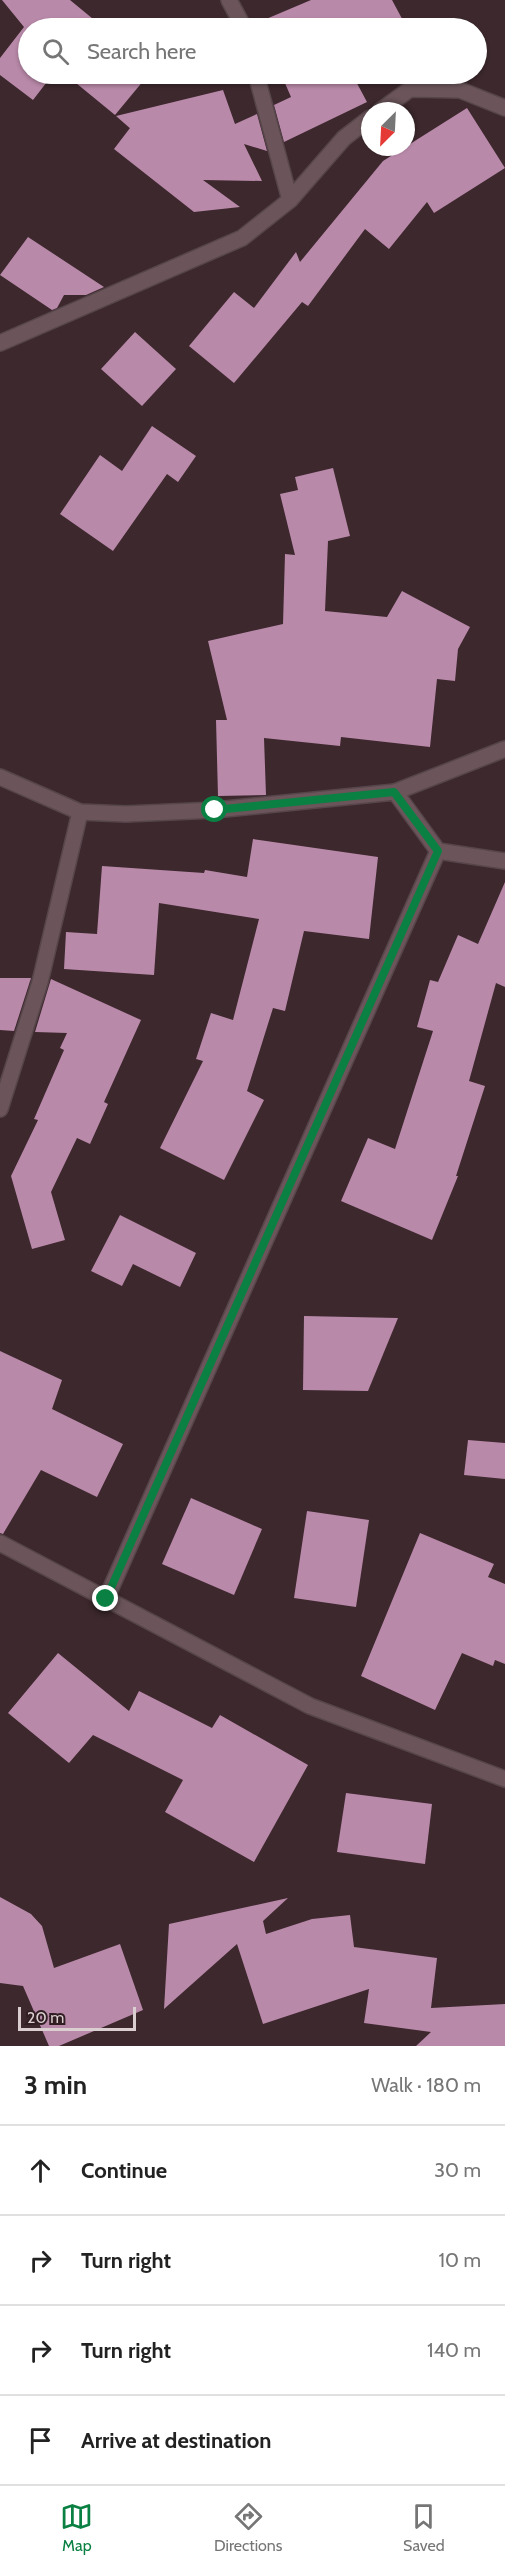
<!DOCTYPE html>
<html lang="en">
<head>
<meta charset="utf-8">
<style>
	body { margin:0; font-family:Cabin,sans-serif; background:#f2f2f2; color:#222 }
	.compass { position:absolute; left:361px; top:102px; width:54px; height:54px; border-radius:50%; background:#fff; box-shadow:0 2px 4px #0004; rotate:204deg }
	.scale { position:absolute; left:18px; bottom:15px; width:118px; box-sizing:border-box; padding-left:6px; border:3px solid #dbced1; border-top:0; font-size:16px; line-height:21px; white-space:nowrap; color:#dbced1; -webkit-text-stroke:4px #311e23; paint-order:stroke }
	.stop { position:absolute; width:18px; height:18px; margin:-14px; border:4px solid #0b8043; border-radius:50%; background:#fff }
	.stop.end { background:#0b8043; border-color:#fff; box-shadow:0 2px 6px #0008 }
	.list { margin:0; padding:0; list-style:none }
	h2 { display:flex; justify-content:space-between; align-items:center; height:78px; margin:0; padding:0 24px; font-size:26px }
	h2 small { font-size:20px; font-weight:400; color:#767676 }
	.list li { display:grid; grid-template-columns:39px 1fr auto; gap:18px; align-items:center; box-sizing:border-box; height:90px; padding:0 24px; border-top:2px solid #e0e0e0 }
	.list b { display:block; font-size:22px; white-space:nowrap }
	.list em { font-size:20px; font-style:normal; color:#767676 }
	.icon { flex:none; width:33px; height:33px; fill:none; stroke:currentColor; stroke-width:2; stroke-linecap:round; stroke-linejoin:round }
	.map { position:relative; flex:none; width:505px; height:2046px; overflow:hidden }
	.search { position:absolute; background:#fff; box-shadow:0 2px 4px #0004; left:18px; right:18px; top:18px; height:66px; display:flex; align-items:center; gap:15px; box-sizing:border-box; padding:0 21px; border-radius:33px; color:#767676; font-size:22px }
	.sheet { height:438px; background:#fff }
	nav { display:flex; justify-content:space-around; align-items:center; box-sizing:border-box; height:84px; border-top:2px solid #e0e0e0; background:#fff; font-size:16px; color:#767676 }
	nav a { display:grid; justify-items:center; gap:3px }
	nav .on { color:#0b8043 }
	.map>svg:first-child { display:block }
</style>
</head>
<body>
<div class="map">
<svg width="505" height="2046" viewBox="0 0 505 2046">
	<rect width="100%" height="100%" fill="#3c282d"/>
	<g fill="#b989a9">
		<path d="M2,0h68l34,28h-76v46h25l-20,26 -33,-25v-17l24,-31z"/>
		<path d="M311,0h81l15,28h-145l-3,-6z"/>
		<path d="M65,74h84l-34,41z"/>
		<path d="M281,74h71l15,28 -83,40 -10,-37 17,-8z"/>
		<path d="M223,90l12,34 22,-10 10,37 -23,-7 18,37 -59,-1 37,27 -46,5 -80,-63 16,-21 2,2 -16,-14z"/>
		<path d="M467,108l38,60 -71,45 -7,-11 -38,47 -24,-20 -57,77 -6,-4 -68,81 -45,-37 45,-54 20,16 42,-56 4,10 83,-101z"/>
		<path d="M28,237l76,50 -18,8h-22l-7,13 -5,2 -52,-35z"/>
		<path d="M135,332l41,37 -34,37 -41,-37z"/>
		<path d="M152,426l44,30 -18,26 -11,-8 -54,77 -53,-37 40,-59 22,16z"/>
		<path d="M333,468l17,68 -22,5 -3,70 62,6 15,-26 68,36 -12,22 -3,32 -18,-2 -7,68 -89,-10 -1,9 -76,-8 2,57 -48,1 -2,-76h11l-19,-79 75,-17 2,-70 10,1 -15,-61 18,-4 -3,-13z"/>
		<path d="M253,839l125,18 -9,82 -65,-8 -19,80 -12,-3 -26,83 17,9 -40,80 -64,-32 43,-87 -7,-2 15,-46 22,7 26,-101 -100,-16 -5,72 -90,-6 2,-37 31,2 5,-68 102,7 1,-3 42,7z"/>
		<path d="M505,882v105l-9,-4 -27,98 16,5 -29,90h2l-26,64 -91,-39 27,-63 27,11 38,-118 -16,-4 13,-47 8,2 20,-47 20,9z"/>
		<path d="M0,978h31l-17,53 -14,-1z"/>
		<path d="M51,979l90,41 -37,82 4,2 -18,40 -13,-6 -26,54 14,48 -33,9 -21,-73 27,-56 -4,-1 30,-69 -4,-2 7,-15 -32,-1z"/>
		<path d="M120,1215l76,38 -16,34 -47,-23 -11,22 -31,-15z"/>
		<path d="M304,1316l94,2 -30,73 -65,-1z"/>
		<path d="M0,1351l62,29 -10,29 71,35 -26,53 -56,-27 -38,64 -3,-1z"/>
		<path d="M468,1440l37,3v36l-41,-4z"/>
		<path d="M191,1498l71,31 -28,66 -72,-31z"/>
		<path d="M307,1511l62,9 -13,87 -62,-9z"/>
		<path d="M420,1533l74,31 -6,13 17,7v80l-10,-4 -2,6 -31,-13 -27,57 -74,-34z"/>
		<path d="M58,1653l71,58 10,-20 73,37 8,-13 88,50 -54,97 -89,-50 18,-32 -90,-45 -24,28 -61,-50z"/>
		<path d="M346,1793l86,11 -7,60 -88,-12z"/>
		<path d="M0,1897l31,17 11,12 12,42 66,-24 23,66 -84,36h-10l-26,-60 -23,-3z"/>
		<path d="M288,1898l-25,23 3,13 46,-15 38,-4 4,32 83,11 -6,50 74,-4v42h-89l15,-14 -67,-9 5,-34 -106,35 -26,-80 -73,65 5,-85z"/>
	</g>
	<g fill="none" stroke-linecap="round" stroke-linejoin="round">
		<g stroke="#56454a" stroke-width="18">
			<g id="minor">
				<path d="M229,0l15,28"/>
				<path d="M256,74l34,126"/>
				<path d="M380,111l30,-22 50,1 45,18"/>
				<path d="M0,343l242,-105 48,-38 54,-62 26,-20"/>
				<path d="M0,777l80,35 46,2 89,-4 180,-18 43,59 67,10"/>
				<path d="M395,792l110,-43"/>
				<path d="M0,1109l40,-127 40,-170"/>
				<path d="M0,1543l310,163 195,73"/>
				<path d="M106,1599l332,-748"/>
			</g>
		</g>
		<use href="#minor" stroke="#6b555a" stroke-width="15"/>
	</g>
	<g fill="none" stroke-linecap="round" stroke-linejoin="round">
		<path stroke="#0b8043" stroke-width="8" d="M106,1599l332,-748 -44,-59 -179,18"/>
	</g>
</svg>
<svg class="compass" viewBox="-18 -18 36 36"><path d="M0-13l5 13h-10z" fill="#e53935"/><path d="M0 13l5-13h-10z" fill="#767676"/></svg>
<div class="scale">20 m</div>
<div class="stop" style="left:215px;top:810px"></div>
<div class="stop end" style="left:106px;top:1599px"></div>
<div class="search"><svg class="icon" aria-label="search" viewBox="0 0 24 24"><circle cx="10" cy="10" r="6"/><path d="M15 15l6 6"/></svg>Search here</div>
</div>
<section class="sheet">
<h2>3 min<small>Walk · 180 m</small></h2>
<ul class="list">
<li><svg class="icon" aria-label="ahead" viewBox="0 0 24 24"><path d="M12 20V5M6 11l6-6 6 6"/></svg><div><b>Continue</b></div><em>30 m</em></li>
<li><svg class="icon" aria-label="right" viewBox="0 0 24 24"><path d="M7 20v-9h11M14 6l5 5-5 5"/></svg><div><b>Turn right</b></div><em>10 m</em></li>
<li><svg class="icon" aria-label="right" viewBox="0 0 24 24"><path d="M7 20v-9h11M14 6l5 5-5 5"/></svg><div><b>Turn right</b></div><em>140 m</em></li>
<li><svg class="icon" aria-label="arrive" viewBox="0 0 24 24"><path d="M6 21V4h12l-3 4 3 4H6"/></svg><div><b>Arrive at destination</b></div></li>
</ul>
</section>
<nav>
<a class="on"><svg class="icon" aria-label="map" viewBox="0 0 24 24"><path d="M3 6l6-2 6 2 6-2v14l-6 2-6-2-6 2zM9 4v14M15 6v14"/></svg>Map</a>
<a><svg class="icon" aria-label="directions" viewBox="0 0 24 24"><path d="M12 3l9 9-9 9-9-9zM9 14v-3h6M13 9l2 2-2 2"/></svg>Directions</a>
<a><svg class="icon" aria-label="saved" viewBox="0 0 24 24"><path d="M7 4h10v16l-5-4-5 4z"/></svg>Saved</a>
</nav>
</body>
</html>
